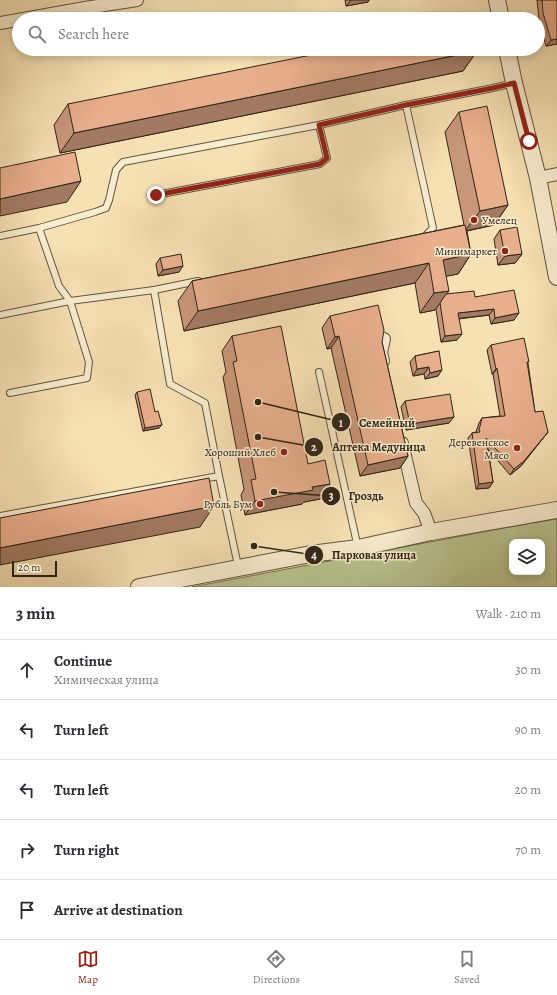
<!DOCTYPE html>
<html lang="en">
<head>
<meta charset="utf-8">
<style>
	body { margin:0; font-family:Alegreya,serif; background:#f7f7f7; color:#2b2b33 }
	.controls { position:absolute; right:12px; bottom:12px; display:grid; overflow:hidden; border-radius:8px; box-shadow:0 2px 10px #0003 }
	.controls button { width:36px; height:36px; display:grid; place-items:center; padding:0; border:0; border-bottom:1px solid #e1e1e2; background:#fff; color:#2b2b33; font:20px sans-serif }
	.scale { position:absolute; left:12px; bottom:10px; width:45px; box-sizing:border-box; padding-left:4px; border:2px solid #312515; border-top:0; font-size:11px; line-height:14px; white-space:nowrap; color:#312515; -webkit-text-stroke:3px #f9eccf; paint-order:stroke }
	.stop { position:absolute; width:12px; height:12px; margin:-9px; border:3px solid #8f2418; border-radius:50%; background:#fff }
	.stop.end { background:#8f2418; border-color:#fff; box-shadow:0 1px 4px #0008 }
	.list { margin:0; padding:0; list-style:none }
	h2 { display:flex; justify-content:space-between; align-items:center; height:52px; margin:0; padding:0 16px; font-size:17px }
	h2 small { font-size:13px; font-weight:400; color:#7c7c81 }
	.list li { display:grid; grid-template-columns:26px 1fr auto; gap:12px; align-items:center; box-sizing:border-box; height:60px; padding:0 16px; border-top:1px solid #e1e1e2 }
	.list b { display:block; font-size:15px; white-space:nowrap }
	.list p { margin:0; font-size:13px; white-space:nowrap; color:#7c7c81 }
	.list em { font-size:13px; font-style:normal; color:#7c7c81 }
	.icon { flex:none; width:22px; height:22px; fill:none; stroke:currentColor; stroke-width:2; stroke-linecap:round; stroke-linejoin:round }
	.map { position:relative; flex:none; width:557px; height:587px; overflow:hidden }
	.search { position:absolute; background:#fff; box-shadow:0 2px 10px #0003; left:12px; right:12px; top:12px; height:44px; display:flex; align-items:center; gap:10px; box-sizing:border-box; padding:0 14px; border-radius:22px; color:#7c7c81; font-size:15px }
	.sheet { height:352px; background:#fff }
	nav { display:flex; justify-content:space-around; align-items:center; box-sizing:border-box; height:56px; border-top:1px solid #e1e1e2; background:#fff; font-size:11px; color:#7c7c81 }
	nav a { display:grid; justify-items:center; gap:2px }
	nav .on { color:#8f2418 }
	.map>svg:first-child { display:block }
</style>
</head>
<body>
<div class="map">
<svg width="557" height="587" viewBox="0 0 557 587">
	<rect width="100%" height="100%" fill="#f6e1b5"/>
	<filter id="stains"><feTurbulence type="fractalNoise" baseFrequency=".005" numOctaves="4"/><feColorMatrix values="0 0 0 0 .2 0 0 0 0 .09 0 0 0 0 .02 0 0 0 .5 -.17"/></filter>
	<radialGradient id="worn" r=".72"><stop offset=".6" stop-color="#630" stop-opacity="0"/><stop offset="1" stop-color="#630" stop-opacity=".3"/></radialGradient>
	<path fill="#b8c390" stroke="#747452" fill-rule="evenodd" d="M557,518v69h-365zM512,542h30v30h-30z"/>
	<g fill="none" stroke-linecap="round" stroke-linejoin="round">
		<g stroke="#62543d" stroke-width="8">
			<g id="service">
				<path d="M406,105l27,123 -8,8"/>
				<path d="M156,195l164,-31 7,-6 -8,-33"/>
				<path d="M0,236l39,-8 56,-16 11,-4 3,-8 7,-30 7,-8 196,-37 87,-20 87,-17 21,-5"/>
				<path d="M154,290l44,-9"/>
				<path d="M0,315l70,-14 84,-11 16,94 35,19 14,73"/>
				<path d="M319,372l39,176"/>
				<path d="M10,393l77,-15 2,-16 -19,-61 -11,-15 -20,-58"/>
				<path d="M0,516l219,-40 19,90"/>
			</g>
		</g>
		<g stroke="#62543d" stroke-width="14">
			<g id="minor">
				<path d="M0,23l85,-15 52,-8"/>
				<path d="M538,178l19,-4"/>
				<path d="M383,361l-2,-9 3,-13"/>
				<path d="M402,443l14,60 8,10 7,19"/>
			</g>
		</g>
		<g stroke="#62543d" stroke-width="18">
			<g id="tertiary">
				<path d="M497,0l4,19"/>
				<path d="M507,49l7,34 24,95 19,99"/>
				<path d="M139,587l172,-33 47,-6 73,-16 126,-22"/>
			</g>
		</g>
		<use href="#service" stroke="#f9eccf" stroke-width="6"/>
		<use href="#minor" stroke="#f9eccf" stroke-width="12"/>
		<use href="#tertiary" stroke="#f9eccf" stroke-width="16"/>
	</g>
	<g fill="#c89679" stroke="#312515">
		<path d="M345,0h24l-1,2 -22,4z"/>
		<path d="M537,0h20v44l-11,2 -7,-27z"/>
		<path d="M477,51l-14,20 -403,82 -6,-28 14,-21z"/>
		<path d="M459,112l49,93 -14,20 -27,6 4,23 -13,20 -12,2v18l29,3 39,23 -23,4 -2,-9 -30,4 -2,21 -16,2 -5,-33 -1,1 -15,3 -5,-30 -231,48 -6,-30 14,-20 272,-56 -19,-93z"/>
		<path d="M500,230l22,24 -7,9 -17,2 -4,-26z"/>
		<path d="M160,258l19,14 -21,4 -2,-12z"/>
		<path d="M330,316l52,26 26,114 -8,12 -40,8 -29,-128 -4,1 -5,-21z"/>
		<path d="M232,336l76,128 12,35 -16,3 -2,2 -57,11 -4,-20 3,-6 -21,-112 3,-5 -4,-21z"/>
		<path d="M491,345l37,18 7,49 13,20 -27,34 -11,9 -22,-26 5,33 -4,6 -13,1 -8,-51 4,-5 4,-1 3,-9 3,-5 18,-2 -7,-42h-1l-5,-24z"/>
		<path d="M439,351l-1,25 -13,3 -1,-5 -11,2 -3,-14 5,-6z"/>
		<path d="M137,392l18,20 7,13 -3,3 -16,3 -8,-36z"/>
		<path d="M405,401l44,22 -43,7 -5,-23z"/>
	</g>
	<g fill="#a27a63" stroke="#312515">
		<path d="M351,0h18l-1,2 -22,4z"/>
		<path d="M557,39v5l-11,2 5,-6z"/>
		<path d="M477,51l-14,20 -403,82 14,-20z"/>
		<path d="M81,181l-14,21 -67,14v-17z"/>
		<path d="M508,205l-14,20 -29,6 15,-20z"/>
		<path d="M471,254l-13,20 -26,5 11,-19z"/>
		<path d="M522,254l-7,9 -17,2 7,-9z"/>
		<path d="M429,263l-14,20 -231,48 14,-20z"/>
		<path d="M183,266l-4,6 -21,4 5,-6z"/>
		<path d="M449,291l-14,19 -15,3 14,-20z"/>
		<path d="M494,309l-5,6 -35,4 4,-6z"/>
		<path d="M519,313l-5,7 -23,4 4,-6z"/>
		<path d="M462,334l-5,6 -16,2 4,-6z"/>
		<path d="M339,336l-8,12 -4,1 8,-12z"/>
		<path d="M429,367l-5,7 -11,2 4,-7z"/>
		<path d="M497,368l-4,6h-1l4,-5z"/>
		<path d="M442,370l-4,6 -13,3 5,-6z"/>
		<path d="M454,417l-5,6 -43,7 4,-6z"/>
		<path d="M162,425l-3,3 -16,3 2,-3z"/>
		<path d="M548,432l-27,34 -11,9 4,-6z"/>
		<path d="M408,456l-8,12 -40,8 8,-11z"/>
		<path d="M493,482l-4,6 -13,1 3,-5z"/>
		<path d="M330,484l-10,15 -16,3 -2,2 -57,11 10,-14 57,-14z"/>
		<path d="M214,506l-14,21 -200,38v-17z"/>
	</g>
	<g fill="#e8af8d" stroke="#312515">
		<path d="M542,0h15v39l-6,1 -8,-27z"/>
		<path d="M341,49h136v2l-403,82 -6,-29z"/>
		<path d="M487,106l21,99 -28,6 -21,-99z"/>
		<path d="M75,152l6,29 -81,18v-31z"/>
		<path d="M465,225l6,29 -28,6 6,31 -15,2 -5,-30 -231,48 -6,-30z"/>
		<path d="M517,227l5,27 -17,2 -5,-26z"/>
		<path d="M181,254l2,12 -20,4 -3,-12z"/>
		<path d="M514,290l5,23 -24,5 -1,-9 -36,4 4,21 -17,2 -5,-33 6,-9 28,-3 1,6z"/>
		<path d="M378,305l6,25 -2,12 26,114 -40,9 -29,-129 -4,1 -5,-21z"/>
		<path d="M281,326l27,138 17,-4 5,24 -18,3 1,3 -58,11 -4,-21 5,-1 -23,-117 4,-1 -5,-25z"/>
		<path d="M524,338l5,24h-2l8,50 8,-1 5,21 -24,29 -10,8 -28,-31 7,44 -14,2 -7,-51 8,-1 -1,-2 3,-12 23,-2 -8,-48 -1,1 -5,-24z"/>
		<path d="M439,351l3,19 -12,3 -1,-6 -12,2 -2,-13z"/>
		<path d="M150,389l5,23 3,-1 4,14 -17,3 -8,-36z"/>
		<path d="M450,394l4,23 -44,7 -5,-23z"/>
		<path d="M209,478l5,28 -214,42v-30z"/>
	</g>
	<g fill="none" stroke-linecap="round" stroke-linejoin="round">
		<path stroke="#8f2418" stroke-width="5" d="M156,195l164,-31 7,-6 -8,-33 87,-20 87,-17 21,-5 15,58"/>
	</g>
	<g fill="#8f2418" stroke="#f9eccf" stroke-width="1.5">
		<circle cx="474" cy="220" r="4"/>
		<circle cx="505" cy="251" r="4"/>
		<circle cx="517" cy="448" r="4"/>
		<circle cx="284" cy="452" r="4"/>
		<circle cx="260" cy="504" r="4"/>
	</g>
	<g text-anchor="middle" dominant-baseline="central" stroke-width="3" stroke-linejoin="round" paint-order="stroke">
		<g font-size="11" fill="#312515" stroke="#f9eccf" text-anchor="end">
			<text x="482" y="220" text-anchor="start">Умелец</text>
			<text x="497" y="251">Минимаркет</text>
			<text x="509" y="442">Деревенское<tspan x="509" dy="13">Мясо</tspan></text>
			<text x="276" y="452">Хороший Хлеб</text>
			<text x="252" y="504">Рубль Бум</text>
		</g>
	</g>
	<path fill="none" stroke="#312515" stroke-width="1.5" d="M258 402L341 422M258 437L314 447M274 492L331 496M254 546L314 555"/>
	<g fill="#312515" stroke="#f9eccf" stroke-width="1.5">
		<circle cx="258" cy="402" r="4"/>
		<circle cx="258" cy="437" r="4"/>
		<circle cx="274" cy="492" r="4"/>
		<circle cx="254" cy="546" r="4"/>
		<circle cx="341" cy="422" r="10"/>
		<circle cx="314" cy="447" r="10"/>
		<circle cx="331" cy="496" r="10"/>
		<circle cx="314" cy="555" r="10"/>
	</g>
	<g font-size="12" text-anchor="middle" font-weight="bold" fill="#fff">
		<text x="341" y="427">1</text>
		<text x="314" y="451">2</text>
		<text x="331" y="500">3</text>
		<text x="314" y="559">4</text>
	</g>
	<g font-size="12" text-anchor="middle" font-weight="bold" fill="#312515" stroke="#f9eccf" stroke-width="3" stroke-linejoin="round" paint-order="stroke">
		<text x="387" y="427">Семейный</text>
		<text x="379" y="451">Аптека Медуница</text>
		<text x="366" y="500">Гроздь</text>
		<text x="374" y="559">Парковая улица</text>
	</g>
	<rect width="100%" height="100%" filter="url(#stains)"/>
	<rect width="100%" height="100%" fill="url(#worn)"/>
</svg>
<div class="controls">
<button><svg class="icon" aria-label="layers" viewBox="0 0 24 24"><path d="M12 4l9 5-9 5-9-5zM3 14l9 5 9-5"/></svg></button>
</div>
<div class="scale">20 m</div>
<div class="stop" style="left:529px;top:141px"></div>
<div class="stop end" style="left:156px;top:195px"></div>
<div class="search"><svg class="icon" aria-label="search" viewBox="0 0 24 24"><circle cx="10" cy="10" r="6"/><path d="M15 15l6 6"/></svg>Search here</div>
</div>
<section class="sheet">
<h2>3 min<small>Walk · 210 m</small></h2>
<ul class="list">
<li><svg class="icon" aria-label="ahead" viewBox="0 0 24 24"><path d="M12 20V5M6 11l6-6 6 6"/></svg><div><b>Continue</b><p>Химическая улица</p></div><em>30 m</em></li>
<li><svg class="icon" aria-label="left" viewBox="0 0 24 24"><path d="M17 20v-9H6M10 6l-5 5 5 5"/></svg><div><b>Turn left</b></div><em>90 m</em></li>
<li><svg class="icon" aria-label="left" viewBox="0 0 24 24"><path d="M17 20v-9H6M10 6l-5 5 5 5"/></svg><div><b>Turn left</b></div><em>20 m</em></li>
<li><svg class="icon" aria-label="right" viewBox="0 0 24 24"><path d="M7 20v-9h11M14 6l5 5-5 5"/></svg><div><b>Turn right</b></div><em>70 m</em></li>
<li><svg class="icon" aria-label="arrive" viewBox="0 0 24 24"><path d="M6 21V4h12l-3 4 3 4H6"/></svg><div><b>Arrive at destination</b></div></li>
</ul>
</section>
<nav>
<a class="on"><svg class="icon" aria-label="map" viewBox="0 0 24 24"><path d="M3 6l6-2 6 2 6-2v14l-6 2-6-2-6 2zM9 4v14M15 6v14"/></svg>Map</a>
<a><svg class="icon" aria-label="directions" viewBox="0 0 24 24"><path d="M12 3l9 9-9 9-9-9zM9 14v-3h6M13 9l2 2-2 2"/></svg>Directions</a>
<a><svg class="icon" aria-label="saved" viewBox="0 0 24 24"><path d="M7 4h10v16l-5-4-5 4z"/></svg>Saved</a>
</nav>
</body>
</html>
